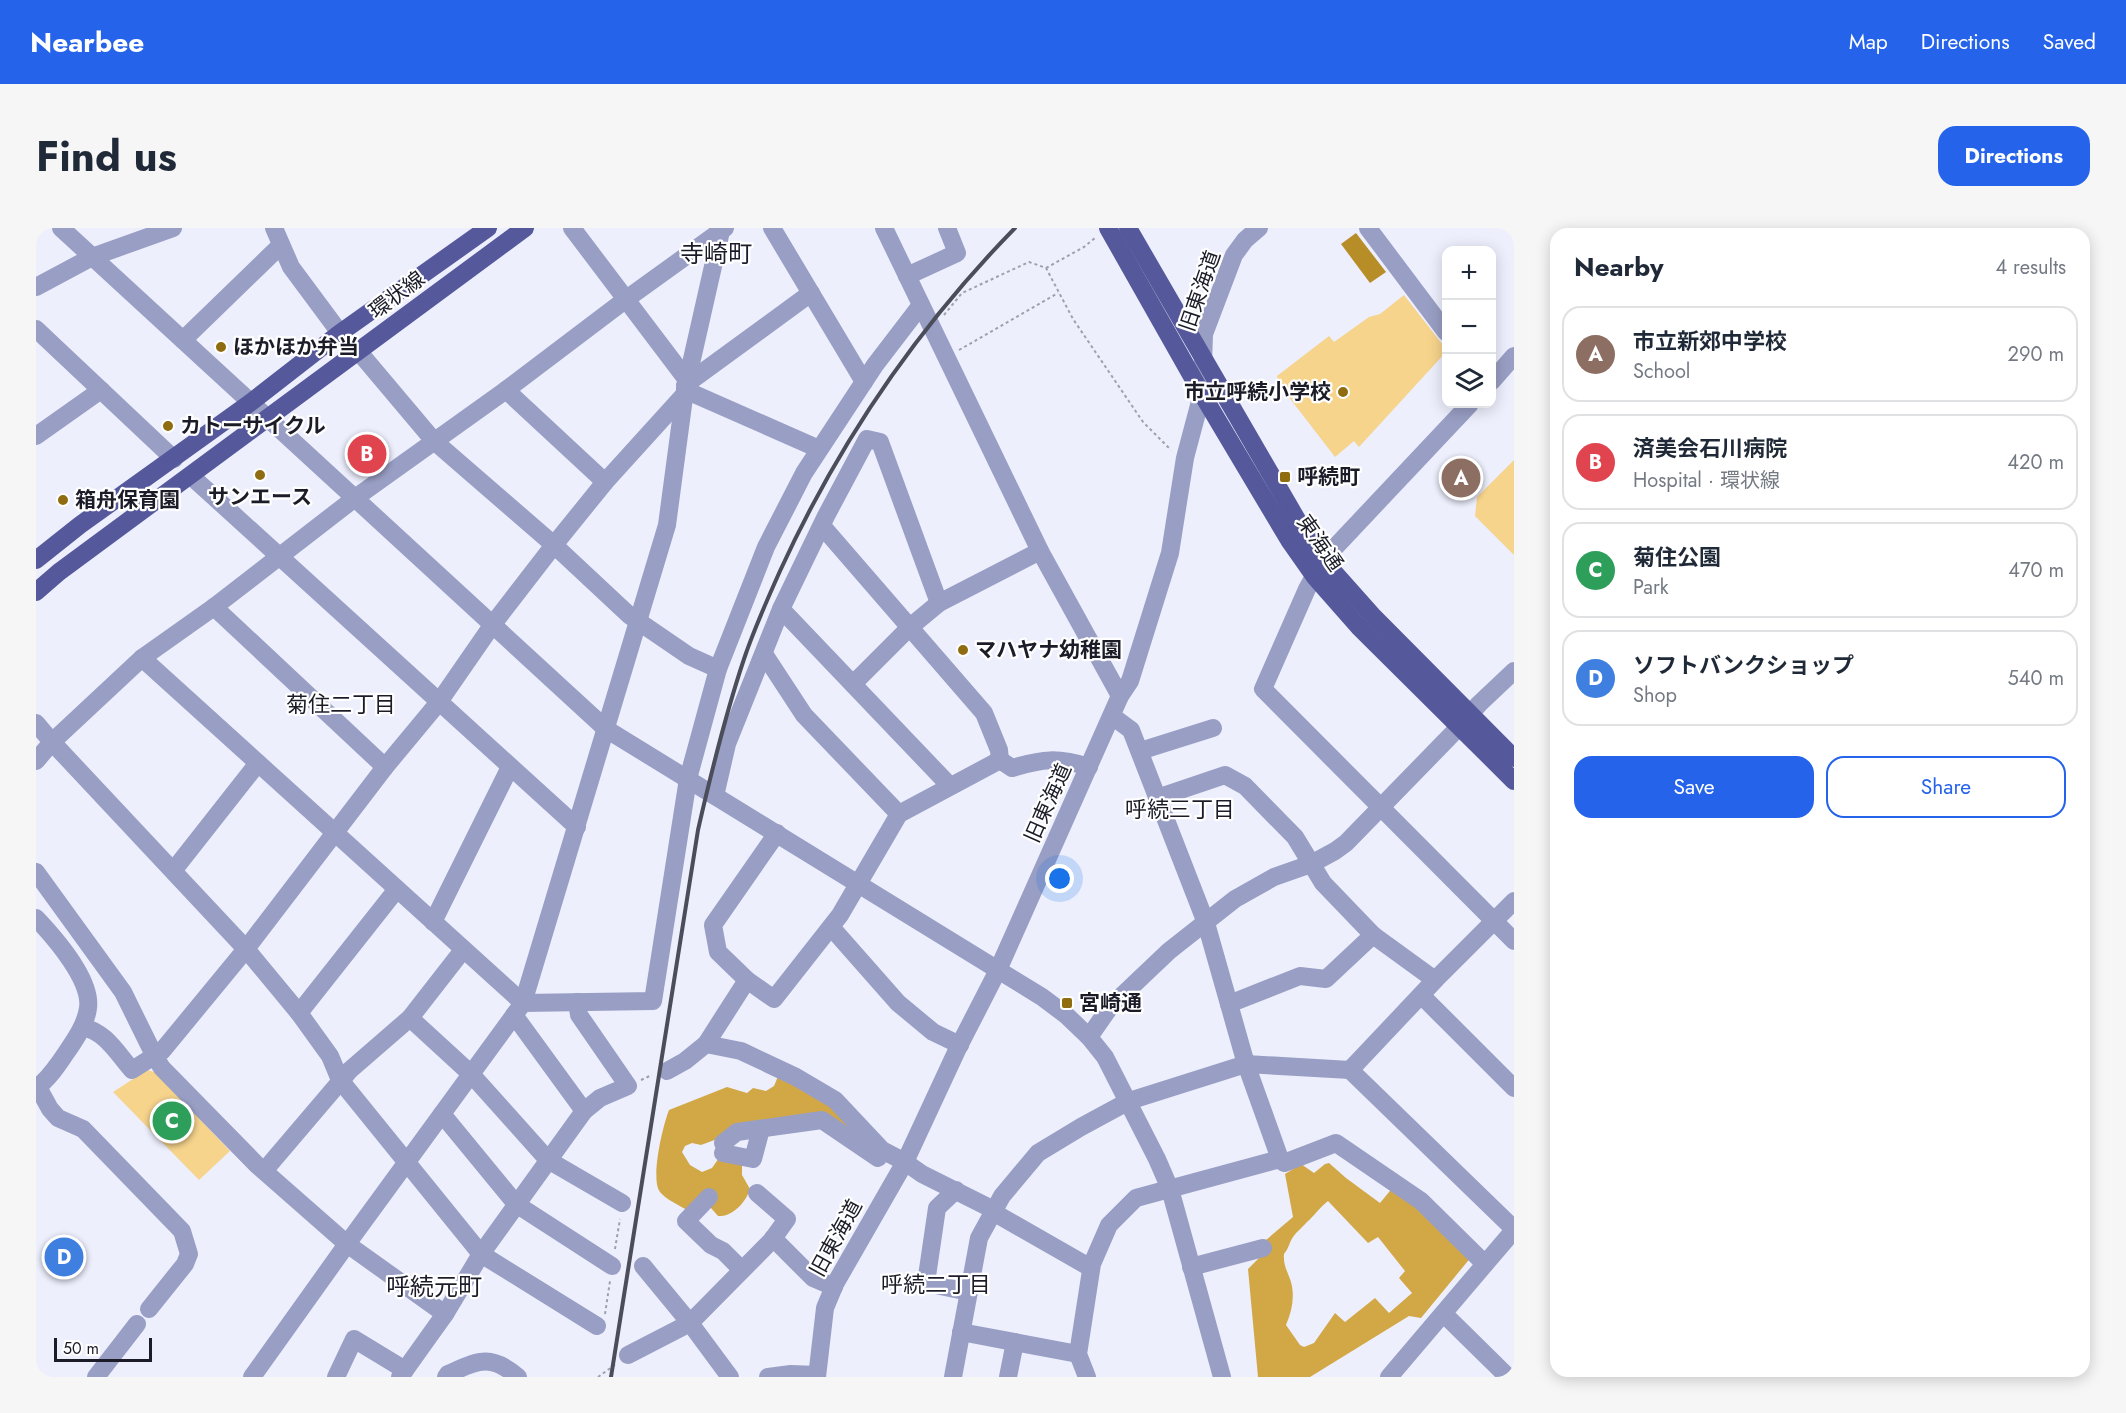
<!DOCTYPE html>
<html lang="en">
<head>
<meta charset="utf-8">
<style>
	body { margin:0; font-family:Jost,"Noto Sans JP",sans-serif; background:#f6f6f7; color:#1f2937 }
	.controls { position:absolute; right:18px; top:18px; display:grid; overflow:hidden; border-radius:12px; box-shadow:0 3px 15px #0003 }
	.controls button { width:54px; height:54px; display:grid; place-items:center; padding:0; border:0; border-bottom:2px solid #e0e1e3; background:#fff; color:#1f2937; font:30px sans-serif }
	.scale { position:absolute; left:18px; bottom:15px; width:98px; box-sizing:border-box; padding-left:6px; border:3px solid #1b1c28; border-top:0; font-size:16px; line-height:21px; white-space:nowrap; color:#1b1c28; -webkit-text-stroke:4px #fff; paint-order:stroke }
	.you { position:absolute; left:1024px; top:651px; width:21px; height:21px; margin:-15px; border:4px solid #fff; border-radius:50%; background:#1a73e8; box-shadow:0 0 0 9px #1a73e833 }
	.badge { display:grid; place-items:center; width:39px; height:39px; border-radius:50%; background:#2563eb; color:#fff; font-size:20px; font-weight:700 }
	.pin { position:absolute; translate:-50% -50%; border:3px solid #fff; box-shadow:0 2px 6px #0006 }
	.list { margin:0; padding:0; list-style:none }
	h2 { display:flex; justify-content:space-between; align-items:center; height:78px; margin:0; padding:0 24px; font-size:26px }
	h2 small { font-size:20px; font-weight:400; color:#747a83 }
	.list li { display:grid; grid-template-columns:39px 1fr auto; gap:18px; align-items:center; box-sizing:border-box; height:96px; margin:0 12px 12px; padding:0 12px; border:2px solid #e0e1e3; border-radius:18px }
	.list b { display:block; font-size:22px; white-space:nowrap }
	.list p { margin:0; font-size:20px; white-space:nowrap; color:#747a83 }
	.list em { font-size:20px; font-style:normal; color:#747a83 }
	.actions { display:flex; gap:12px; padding:18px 24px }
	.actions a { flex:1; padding:14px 0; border:2px solid #2563eb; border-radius:18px; text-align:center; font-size:21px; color:#2563eb }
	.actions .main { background:#2563eb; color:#fff }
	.icon { flex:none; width:33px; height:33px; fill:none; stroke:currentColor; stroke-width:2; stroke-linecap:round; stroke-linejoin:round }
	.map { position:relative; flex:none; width:1478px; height:1149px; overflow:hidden; border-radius:18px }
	header { display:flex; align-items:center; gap:36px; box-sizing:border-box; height:84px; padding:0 30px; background:#2563eb; color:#fff }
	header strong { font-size:28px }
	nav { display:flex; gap:33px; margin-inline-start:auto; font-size:21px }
	.intro { display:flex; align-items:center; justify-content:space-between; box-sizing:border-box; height:144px; padding:0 36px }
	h1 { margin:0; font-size:42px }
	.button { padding:15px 27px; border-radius:18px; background:#2563eb; color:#fff; font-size:21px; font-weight:700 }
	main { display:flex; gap:36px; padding:0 36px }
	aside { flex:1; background:#fff; border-radius:18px; box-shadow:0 3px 15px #0003 }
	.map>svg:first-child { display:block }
</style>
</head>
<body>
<header>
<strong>Nearbee</strong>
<nav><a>Map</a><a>Directions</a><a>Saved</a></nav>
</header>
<div class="intro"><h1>Find us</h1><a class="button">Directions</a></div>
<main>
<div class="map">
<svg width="1478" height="1149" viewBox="0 0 1478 1149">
	<rect width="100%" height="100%" fill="#edeffd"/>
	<g fill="#f6d48c">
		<path d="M1368,67l42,54v3l-87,95 -5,-6 -19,16 -57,-74 -1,-7 52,-40 5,6 35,-25 11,-3z"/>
		<path d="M1478,232v95l-39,-39 2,-19z"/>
		<path d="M111,842l8,2 75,79 -31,29 -86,-88z"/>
	</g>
	<g fill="#d2a847" fill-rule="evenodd">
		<path d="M743,846l44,22 42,44 -39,-23 -106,21 -19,7 -9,-2 -7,3 -3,6 8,13 12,7 10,-4 9,-13 21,7v13l8,14c-4,13 -17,28 -32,27l-7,-8 -23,3c-8,-6 -22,-11 -28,-19 -10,-13 3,-67 9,-82l58,-23 20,6 6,-5 13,3 8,-5z"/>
		<path d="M1293,935l17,15 34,25 14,-17 78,70 -51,62 -12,-2 -99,61h-52l-10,-108 18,-18v-11l27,-23 -8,-43 16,-10 13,9 11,-9zM1292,973l40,42 10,-6 27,34 -6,7 13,15 -23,20 -14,-15 -30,24 -10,-9 -21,30 -10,4 -4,-2 -14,-20c6,-14 9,-28 5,-43 -3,-10 -8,-16 -7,-28 5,-6 5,-11 9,-17 4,-6 10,-10 14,-15 8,-7 12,-14 21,-21z"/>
	</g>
	<path fill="#b68d27" d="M1320,5l30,39 -16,11 -29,-39z"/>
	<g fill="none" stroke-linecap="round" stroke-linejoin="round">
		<g stroke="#9fa0ad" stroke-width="2" stroke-dasharray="3 3" stroke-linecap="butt">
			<path d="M1010,40l38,-21 11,-9"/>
			<path d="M908,87l18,-22 67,-31 17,6 27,51 70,103 28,28"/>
			<path d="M923,122l99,-57"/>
			<path d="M605,852l11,-5"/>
			<path d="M579,1021l5,-30"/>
			<path d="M569,1086l5,-33"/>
			<path d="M562,1149l18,-13"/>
		</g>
		<g stroke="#999ec4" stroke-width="18">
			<path d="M25,0l545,501 436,268 24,18 23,22 16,20 52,102 13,30 52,188"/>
			<path d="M238,0l17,39 49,66"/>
			<path d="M536,0l115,152"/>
			<path d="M736,0l92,154"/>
			<path d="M848,0l156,323 80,145"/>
			<path d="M1332,0l78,104"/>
			<path d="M871,48l50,-23 -10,-25"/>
			<path d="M0,59l56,-30 81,-29"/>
			<path d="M0,101l138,130"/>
			<path d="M147,112l98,-95"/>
			<path d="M323,124l75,89 120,104 75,70 60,41 29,13"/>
			<path d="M1456,153l22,-25"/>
			<path d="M649,157l126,-92"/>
			<path d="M470,162l99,92"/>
			<path d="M649,162l134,59"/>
			<path d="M1434,176l-147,156 -16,29 -44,100 251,252"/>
			<path d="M0,208l65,-46"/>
			<path d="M155,248l386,351"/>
			<path d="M786,298l162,187 15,37 1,10 12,8c31,-9 45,-11 77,-1"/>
			<path d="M178,379l171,160"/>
			<path d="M745,381l169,177"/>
			<path d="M728,426l40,61 95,99"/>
			<path d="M106,430l381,345 130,-2 35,-222 30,-110 48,-122 38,-74 71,-108 46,-60"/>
			<path d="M817,456l57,-57 29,-24 101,-52"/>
			<path d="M1076,488l19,14 75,193 40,141 34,95"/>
			<path d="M0,495l16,19 -16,19"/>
			<path d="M1104,523l73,-23"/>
			<path d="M679,568l12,-52 54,-135 45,-93 41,-77 13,3 59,161"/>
			<path d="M1121,570l68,-23 20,11 50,51 28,46 50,52 62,45"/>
			<path d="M137,643l85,-108"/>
			<path d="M0,644l87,120 32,65 7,11 95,97 90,79 -95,133"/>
			<path d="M0,690c18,19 56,62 52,90 -2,16 -13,32 -22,45 -8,12 -18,27 -30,35"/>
			<path d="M397,694l77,-155"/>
			<path d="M795,699l67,76 35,29 27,13"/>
			<path d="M711,752l-29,-28 -5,-27 64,-92"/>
			<path d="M1385,767l93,93"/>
			<path d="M1193,776l71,-28 26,3 47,-44"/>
			<path d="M263,785l98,-124"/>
			<path d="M478,787l70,96"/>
			<path d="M374,790l61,56 77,86 74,43"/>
			<path d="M46,799c23,4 35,26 50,43l30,-19 84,-102 139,-182 54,-65 54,-78 61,-79 51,-63 78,-86"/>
			<path d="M1053,809l21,-30 59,-56 66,-52 39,-22 37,-13 24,-13 11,-8 113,-116 20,-23 35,-33"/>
			<path d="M670,816l35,7 55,26 39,23 47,50 23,12 17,12 72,36"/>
			<path d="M1314,842l164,159"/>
			<path d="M631,843l18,-10 21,-17 41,-64 27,19 66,-84 59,-101 101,-54"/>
			<path d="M2,859l12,22 8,9 25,11 99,102 7,23 -4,10 -36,45"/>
			<path d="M406,886l74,90 96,62"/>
			<path d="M687,915l14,-11 85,-12 56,38"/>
			<path d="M687,925l30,6 8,-30"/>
			<path d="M228,943l86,-101 60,-52 53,-68"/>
			<path d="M920,962l-19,18 -11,75 43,9"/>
			<path d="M673,969l-23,24 25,24 12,6 19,19"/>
			<path d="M957,984l98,56"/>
			<path d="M737,1010l40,40 21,9"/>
			<path d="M607,1038l47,57 82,-83 15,-21 -30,-26"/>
			<path d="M1155,1039l72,-19"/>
			<path d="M409,1086l-98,-70 176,-241 144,-478 18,-135 36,-159"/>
			<path d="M1408,1086l64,63"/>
			<path d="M561,1098l-116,-72 -141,-174 -10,-24 -31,-43 -53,-64 -194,-207 90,-84 72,-51 141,-109 151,-108 119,-90 100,-72"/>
			<path d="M925,1104l117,22"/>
			<path d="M592,1127l62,-32 40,54"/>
			<path d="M60,1149l41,-53"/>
			<path d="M300,1149l18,-38 51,31"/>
			<path d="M364,1149l45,-63 36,-60 103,-143 16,-13 28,-12 -49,-71 -2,-13"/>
			<path d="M410,1149l2,-3c30,-13 42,-21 70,3"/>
			<path d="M732,1149l23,-3 26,1"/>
			<path d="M781,1149l8,-69 10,-24 70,-122 53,-114 40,-78 122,-274 10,-15 40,-128 15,-95 17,-64 2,-60 30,-79 11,-15 14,-12"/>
			<path d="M917,1149l26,-139 23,-42 36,-43 43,-26 48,-26 117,-37 104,6 85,-90 79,-79"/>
			<path d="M972,1149l7,-35"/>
			<path d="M1051,1149l-9,-23 14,-90 17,-39 27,-27 144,-39 4,4 52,-20 85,58 64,63"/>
			<path d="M1353,1149l125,-147"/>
		</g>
		<g stroke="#55599b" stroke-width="18">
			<path d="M1072,0l94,166 87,146 26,37 44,50 155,154"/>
			<path d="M1092,0l175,302 20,30 49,55 142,143"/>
			<path d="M0,332l44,-35 170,-122 90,-70 148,-105"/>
			<path d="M0,364l23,-20 466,-344"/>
		</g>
		<path stroke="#4c4d5a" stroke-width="4" d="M575,1149l87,-547c13,-57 27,-114 46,-171 10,-30 23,-59 36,-88 58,-127 137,-243 235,-343"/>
	</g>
	<g fill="#8f6c10" stroke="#fff" stroke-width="2">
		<circle cx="185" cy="119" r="6"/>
		<circle cx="1307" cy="164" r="6"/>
		<circle cx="132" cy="198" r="6"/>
		<circle cx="224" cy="247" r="6"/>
		<rect x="1243" y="243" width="12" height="12" rx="3"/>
		<circle cx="27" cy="272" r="6"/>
		<circle cx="927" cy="422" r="6"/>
		<rect x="1025" y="769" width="12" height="12" rx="3"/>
	</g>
	<g text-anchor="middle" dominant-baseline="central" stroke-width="4.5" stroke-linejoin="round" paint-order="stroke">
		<g font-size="21" fill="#1b1c28" stroke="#fff">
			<text transform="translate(1164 63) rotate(-71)">旧東海道</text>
			<text transform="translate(361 67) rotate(-37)">環状線</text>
			<text transform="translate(1284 315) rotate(55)">東海通</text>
			<text transform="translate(1012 575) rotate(-66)">旧東海道</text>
			<text transform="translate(800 1010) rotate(-61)">旧東海道</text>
		</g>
		<g font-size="21" font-weight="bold" fill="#1b1c28" stroke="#fff" text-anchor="start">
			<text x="197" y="119">ほかほか弁当</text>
			<text x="1295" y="164" text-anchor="end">市立呼続小学校</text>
			<text x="144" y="198">カトーサイクル</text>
			<text x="1261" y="249">呼続町</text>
			<text x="224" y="269" text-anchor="middle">サンエース</text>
			<text x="39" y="272">箱舟保育園</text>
			<text x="939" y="422">マハヤナ幼稚園</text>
			<text x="1043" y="775">宮崎通</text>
		</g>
		<g font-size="22" fill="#1b1c28" stroke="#fff">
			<text x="305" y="476">菊住二丁目</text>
			<text x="1144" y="581">呼続三丁目</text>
			<text x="900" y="1056">呼続二丁目</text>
		</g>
		<g font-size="24" fill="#1b1c28" stroke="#fff">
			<text x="680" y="25">寺崎町</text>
			<text x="398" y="1058">呼続元町</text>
		</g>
	</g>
</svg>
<div class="controls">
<button>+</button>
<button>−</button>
<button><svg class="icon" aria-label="layers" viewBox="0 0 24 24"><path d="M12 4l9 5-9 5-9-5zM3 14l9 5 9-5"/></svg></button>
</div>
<div class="scale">50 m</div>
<div class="you"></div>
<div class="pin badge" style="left:1425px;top:250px;background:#8d6e63">A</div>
<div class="pin badge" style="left:331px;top:226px;background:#e0444e">B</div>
<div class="pin badge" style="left:136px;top:893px;background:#2e9e5b">C</div>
<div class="pin badge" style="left:28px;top:1029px;background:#3f7fe0">D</div>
</div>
<aside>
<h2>Nearby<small>4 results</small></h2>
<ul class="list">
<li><span class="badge" style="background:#8d6e63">A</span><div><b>市立新郊中学校</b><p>School</p></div><em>290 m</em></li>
<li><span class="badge" style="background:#e0444e">B</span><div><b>済美会石川病院</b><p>Hospital · 環状線</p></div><em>420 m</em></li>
<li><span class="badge" style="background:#2e9e5b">C</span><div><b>菊住公園</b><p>Park</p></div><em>470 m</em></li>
<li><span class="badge" style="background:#3f7fe0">D</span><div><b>ソフトバンクショップ</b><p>Shop</p></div><em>540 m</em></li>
</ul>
<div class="actions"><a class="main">Save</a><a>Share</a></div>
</aside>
</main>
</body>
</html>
